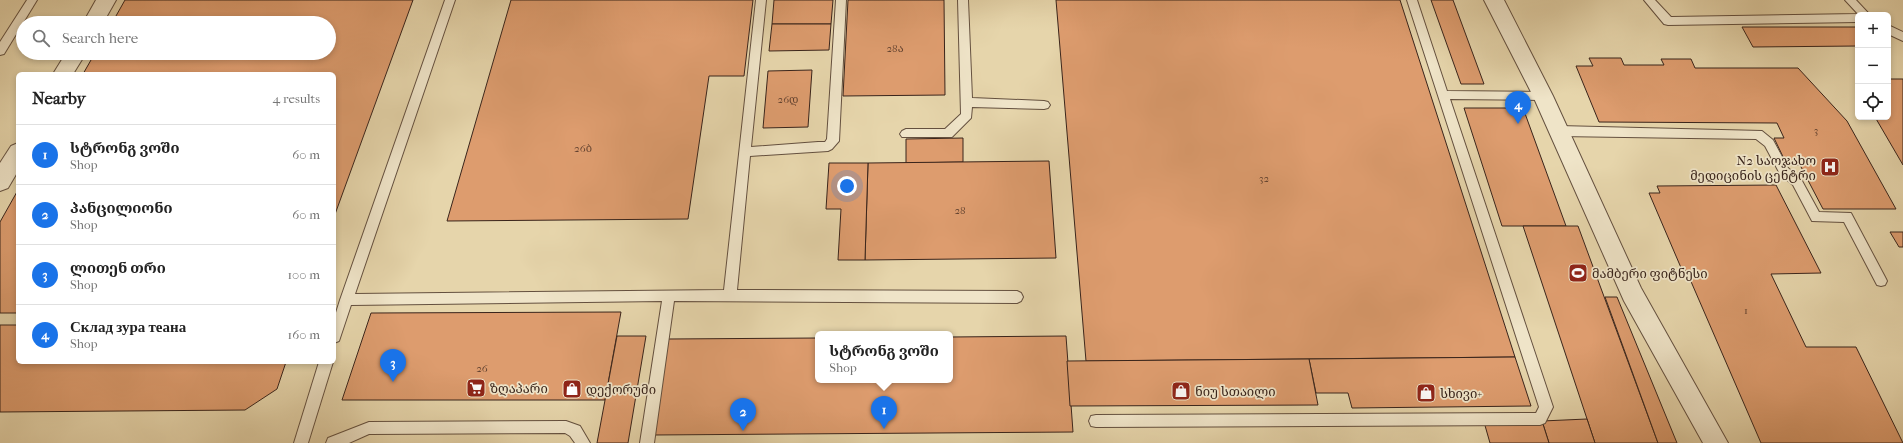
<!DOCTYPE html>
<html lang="en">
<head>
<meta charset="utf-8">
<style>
	body { margin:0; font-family:"IM FELL French Canon","Noto Serif Georgian",serif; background:#f6f6f6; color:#222 }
	.controls { position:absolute; right:12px; top:12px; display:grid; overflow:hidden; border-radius:6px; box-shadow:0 2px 6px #0003 }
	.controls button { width:36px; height:36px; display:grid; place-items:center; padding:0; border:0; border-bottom:1px solid #e0e0e0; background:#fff; color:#222; font:20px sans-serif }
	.you { position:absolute; left:847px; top:186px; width:14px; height:14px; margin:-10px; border:3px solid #fff; border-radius:50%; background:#1a73e8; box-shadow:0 0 0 6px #1a73e833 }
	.badge { display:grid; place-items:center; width:26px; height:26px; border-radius:50%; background:#1a73e8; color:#fff; font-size:13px; font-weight:700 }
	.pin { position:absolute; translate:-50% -33px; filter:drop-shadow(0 1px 2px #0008) }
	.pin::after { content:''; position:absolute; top:21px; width:14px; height:12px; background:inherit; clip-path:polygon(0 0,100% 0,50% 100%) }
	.popup { position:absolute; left:815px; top:331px; width:138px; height:52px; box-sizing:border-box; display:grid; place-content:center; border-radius:6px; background:#fff; filter:drop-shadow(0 1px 3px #0005); font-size:13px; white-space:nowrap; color:#767676 }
	.popup b { font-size:15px; color:#222 }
	.popup::after { content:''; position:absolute; left:50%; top:100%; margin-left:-8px; border:8px solid transparent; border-top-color:#fff }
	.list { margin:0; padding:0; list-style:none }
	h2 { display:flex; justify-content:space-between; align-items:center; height:52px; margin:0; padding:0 16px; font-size:17px }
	h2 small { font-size:13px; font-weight:400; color:#767676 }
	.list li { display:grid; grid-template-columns:26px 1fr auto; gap:12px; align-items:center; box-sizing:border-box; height:60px; padding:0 16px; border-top:1px solid #e0e0e0 }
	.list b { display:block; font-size:15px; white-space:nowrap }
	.list p { margin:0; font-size:13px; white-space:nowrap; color:#767676 }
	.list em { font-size:13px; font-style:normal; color:#767676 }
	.icon { flex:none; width:22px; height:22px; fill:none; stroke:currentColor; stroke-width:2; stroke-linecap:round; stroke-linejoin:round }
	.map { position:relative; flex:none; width:1903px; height:443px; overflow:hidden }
	.search { position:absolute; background:#fff; box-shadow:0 2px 6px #0003; left:16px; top:16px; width:320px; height:44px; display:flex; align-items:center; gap:10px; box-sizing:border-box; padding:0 14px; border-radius:22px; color:#767676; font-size:15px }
	.panel { position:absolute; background:#fff; box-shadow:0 2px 6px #0003; left:16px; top:72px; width:320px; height:292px; border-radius:6px }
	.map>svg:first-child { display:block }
</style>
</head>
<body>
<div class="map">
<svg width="1903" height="443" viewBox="0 0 1903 443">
	<rect width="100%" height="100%" fill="#e6d5ab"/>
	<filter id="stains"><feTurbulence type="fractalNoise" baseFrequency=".005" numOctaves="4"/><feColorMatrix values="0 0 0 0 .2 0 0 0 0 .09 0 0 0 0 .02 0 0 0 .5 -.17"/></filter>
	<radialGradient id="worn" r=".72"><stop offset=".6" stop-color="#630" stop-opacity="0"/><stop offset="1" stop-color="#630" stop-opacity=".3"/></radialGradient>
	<g fill="#dd9c6e" stroke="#39241b">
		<path d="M125,0h288l-79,217v-143h-251l12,-21h234v-30h-217z"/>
		<path d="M511,0h242l-9,76h-35l-21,143 -241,2z"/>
		<path d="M774,0h59l-2,24h-59z"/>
		<path d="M848,0h96l1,95 -102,1z"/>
		<path d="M1056,0h344l115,357 -429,4z"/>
		<path d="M1431,0h22l31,84h-23z"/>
		<path d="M772,24h59l-2,26 -60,1z"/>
		<path d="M1742,27h116v19l-105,1z"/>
		<path d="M1589,58h32l3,7h40l-3,-6h30l4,9h103l49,53 49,88h-73l-23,-44h-13l-13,-27h10l-7,-15 -178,-1 -23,-56h17z"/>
		<path d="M812,70l-4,57 -45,1 5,-57z"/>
		<path d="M1888,79h15v86l-28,-48h13z"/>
		<path d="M1464,108h59l43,118h-64z"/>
		<path d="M963,138v24l-57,1v-24z"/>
		<path d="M1049,161l7,97 -191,2 3,-97z"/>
		<path d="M829,163h39l-3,97h-27l3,-51h-15z"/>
		<path d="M1776,185l45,88 -50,1 35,73h50l47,96h-142l-75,-173h-4l-33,-77h11l-3,-7z"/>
		<path d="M18,190v123h-18v-91z"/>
		<path d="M1523,226h55l80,217h-63z"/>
		<path d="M1890,232h13v15h-4z"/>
		<path d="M1605,297h12l60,146h-19z"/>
		<path d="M621,312l-16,88h-263l29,-87z"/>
		<path d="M0,325h18v37h268l-9,27 -32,21 -245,2z"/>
		<path d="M617,336h29l-18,107h-31z"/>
		<path d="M1066,336l7,96 -420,3 15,-96 150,-1v42h132v-43z"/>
		<path d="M1515,357l16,49 -179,2 -4,-15h-32l-7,-34z"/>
		<path d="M1309,359l9,46 -248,1 -3,-45z"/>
		<path d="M1587,419l8,24h-46l-7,-22z"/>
		<path d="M1542,421l7,22h-59l-6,-21z"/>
	</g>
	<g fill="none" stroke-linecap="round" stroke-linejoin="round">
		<g stroke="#64503f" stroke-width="2">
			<g id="lane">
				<path d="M27,0h10l-33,54 -4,1v-13z"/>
				<path d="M445,0h10l-100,294 369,-4 32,-290h10l-15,147 67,-5h7l2,-3 9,-139h10l-7,141 -7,8 -4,2 -78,5 -13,134 280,1 4,2 2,4 -2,4 -4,2 -343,-2 -20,142h-14l22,-142 -311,4 -12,36 -5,2v-24l6,-19z"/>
				<path d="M958,0h10l4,98 72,3 4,1 2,3 -2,3 -4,1 -72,-2 -1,11 -19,19h-50l-2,-3 2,-3 4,-2h39l16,-15z"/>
				<path d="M1407,0h10l30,91 96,1 4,1 2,3 -2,3 -4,1 -93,-1 103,308 -8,16 -5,2 -444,2 -5,-1 -2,-5 2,-5 5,-1 440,-2 3,-6z"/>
				<path d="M1644,0h11l16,17 187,-3 -13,-14h11l14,15h-12v7l-190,3 -4,-1z"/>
				<path d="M1888,25l15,7v9l-15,-7z"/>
				<path d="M1559,126l203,5 11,9 15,28 13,11 18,33 32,1 34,64 2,4 -2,4 -4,1 -4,-1 -33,-63 -32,-1 -19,-36 -13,-11 -15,-28 -9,-7 -197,-3 -4,-2 -2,-3 2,-3z"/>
				<path d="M319,362h14l-25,81h-14z"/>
				<path d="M566,421l14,5 10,17h-15l-5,-7 -5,-3 -196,1 -20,9h-23l2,-5 41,-16z"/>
			</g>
		</g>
		<g stroke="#64503f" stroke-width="2">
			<g id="street">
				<path d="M96,0h20l-13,23h-20z"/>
				<path d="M1484,0h20l49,96 88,192 87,155h-25l-79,-142 -91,-205z"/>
				<path d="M66,53h20l-13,21h-20z"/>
				<path d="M18,143v28l-10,17 -8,3v-28l11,-17z"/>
			</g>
		</g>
		<use href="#lane" fill="#efe4c8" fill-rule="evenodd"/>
		<use href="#street" fill="#efe4c8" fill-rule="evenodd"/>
	</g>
	<defs>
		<g id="hospital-square" transform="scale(1)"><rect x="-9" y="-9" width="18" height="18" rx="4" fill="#8f2418" stroke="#efe4c8"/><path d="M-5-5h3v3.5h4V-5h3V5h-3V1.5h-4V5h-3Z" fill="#fff"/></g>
		<g id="stadium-square" transform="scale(1)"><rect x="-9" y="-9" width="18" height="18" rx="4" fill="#8f2418" stroke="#efe4c8"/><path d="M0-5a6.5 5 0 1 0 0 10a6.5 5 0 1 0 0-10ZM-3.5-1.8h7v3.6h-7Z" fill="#fff"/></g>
		<g id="supermarket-square" transform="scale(1)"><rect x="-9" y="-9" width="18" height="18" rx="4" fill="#8f2418" stroke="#efe4c8"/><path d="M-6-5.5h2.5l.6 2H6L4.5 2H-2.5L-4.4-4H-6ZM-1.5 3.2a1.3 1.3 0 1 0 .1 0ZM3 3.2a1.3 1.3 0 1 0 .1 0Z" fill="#fff"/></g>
		<g id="shop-square" transform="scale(1)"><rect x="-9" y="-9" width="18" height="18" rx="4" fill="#8f2418" stroke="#efe4c8"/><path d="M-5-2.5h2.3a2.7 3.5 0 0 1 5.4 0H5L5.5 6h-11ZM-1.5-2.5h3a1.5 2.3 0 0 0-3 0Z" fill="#fff"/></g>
	</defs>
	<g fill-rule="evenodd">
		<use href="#hospital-square" x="1830" y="167"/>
		<use href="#stadium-square" x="1578" y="273"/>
		<use href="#supermarket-square" x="476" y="388"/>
		<use href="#shop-square" x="572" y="389"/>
		<use href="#shop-square" x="1181" y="391"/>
		<use href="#shop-square" x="1426" y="393"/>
	</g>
	<g text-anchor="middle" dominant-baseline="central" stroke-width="3.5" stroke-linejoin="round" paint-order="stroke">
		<g font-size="11" fill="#624230">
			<text x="895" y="48">28ა</text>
			<text x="788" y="99">26დ</text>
			<text x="1816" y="130">3</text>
			<text x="583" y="148">26ბ</text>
			<text x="1264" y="178">32</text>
			<text x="960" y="210">28</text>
			<text x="1746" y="310">1</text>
			<text x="482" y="368">26</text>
		</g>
		<g font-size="13" fill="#39241b" stroke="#efe4c8" text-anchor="start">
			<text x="1816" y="160" text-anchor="end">N2 საოჯახო<tspan x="1816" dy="15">მედიცინის ცენტრი</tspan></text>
			<text x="1592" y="273">მამბერი ფიტნესი</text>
			<text x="490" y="388">ზღაპარი</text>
			<text x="586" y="389">დექორუმი</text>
			<text x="1195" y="391">ნიუ სთაილი</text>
			<text x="1440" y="393">სხივი+</text>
		</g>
	</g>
	<rect width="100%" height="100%" filter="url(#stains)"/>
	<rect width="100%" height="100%" fill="url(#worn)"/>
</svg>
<div class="controls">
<button>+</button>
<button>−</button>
<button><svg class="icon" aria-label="locate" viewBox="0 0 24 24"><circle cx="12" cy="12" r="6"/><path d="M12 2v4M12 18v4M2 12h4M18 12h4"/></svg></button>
</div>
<div class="you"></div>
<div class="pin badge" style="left:884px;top:429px">1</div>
<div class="popup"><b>სტრონგ ვოში</b>Shop</div>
<div class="pin badge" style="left:743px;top:431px">2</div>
<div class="pin badge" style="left:393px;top:382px">3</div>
<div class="pin badge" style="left:1518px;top:124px">4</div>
<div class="search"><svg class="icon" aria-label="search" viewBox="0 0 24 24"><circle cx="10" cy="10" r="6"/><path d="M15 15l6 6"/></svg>Search here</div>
<section class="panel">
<h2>Nearby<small>4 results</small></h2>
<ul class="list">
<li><span class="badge">1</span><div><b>სტრონგ ვოში</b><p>Shop</p></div><em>60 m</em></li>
<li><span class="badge">2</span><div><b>პანცილიონი</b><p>Shop</p></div><em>60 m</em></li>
<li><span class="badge">3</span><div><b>ლითენ თრი</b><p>Shop</p></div><em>100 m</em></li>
<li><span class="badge">4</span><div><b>Склад зура теана</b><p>Shop</p></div><em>160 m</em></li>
</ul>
</section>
</div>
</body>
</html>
